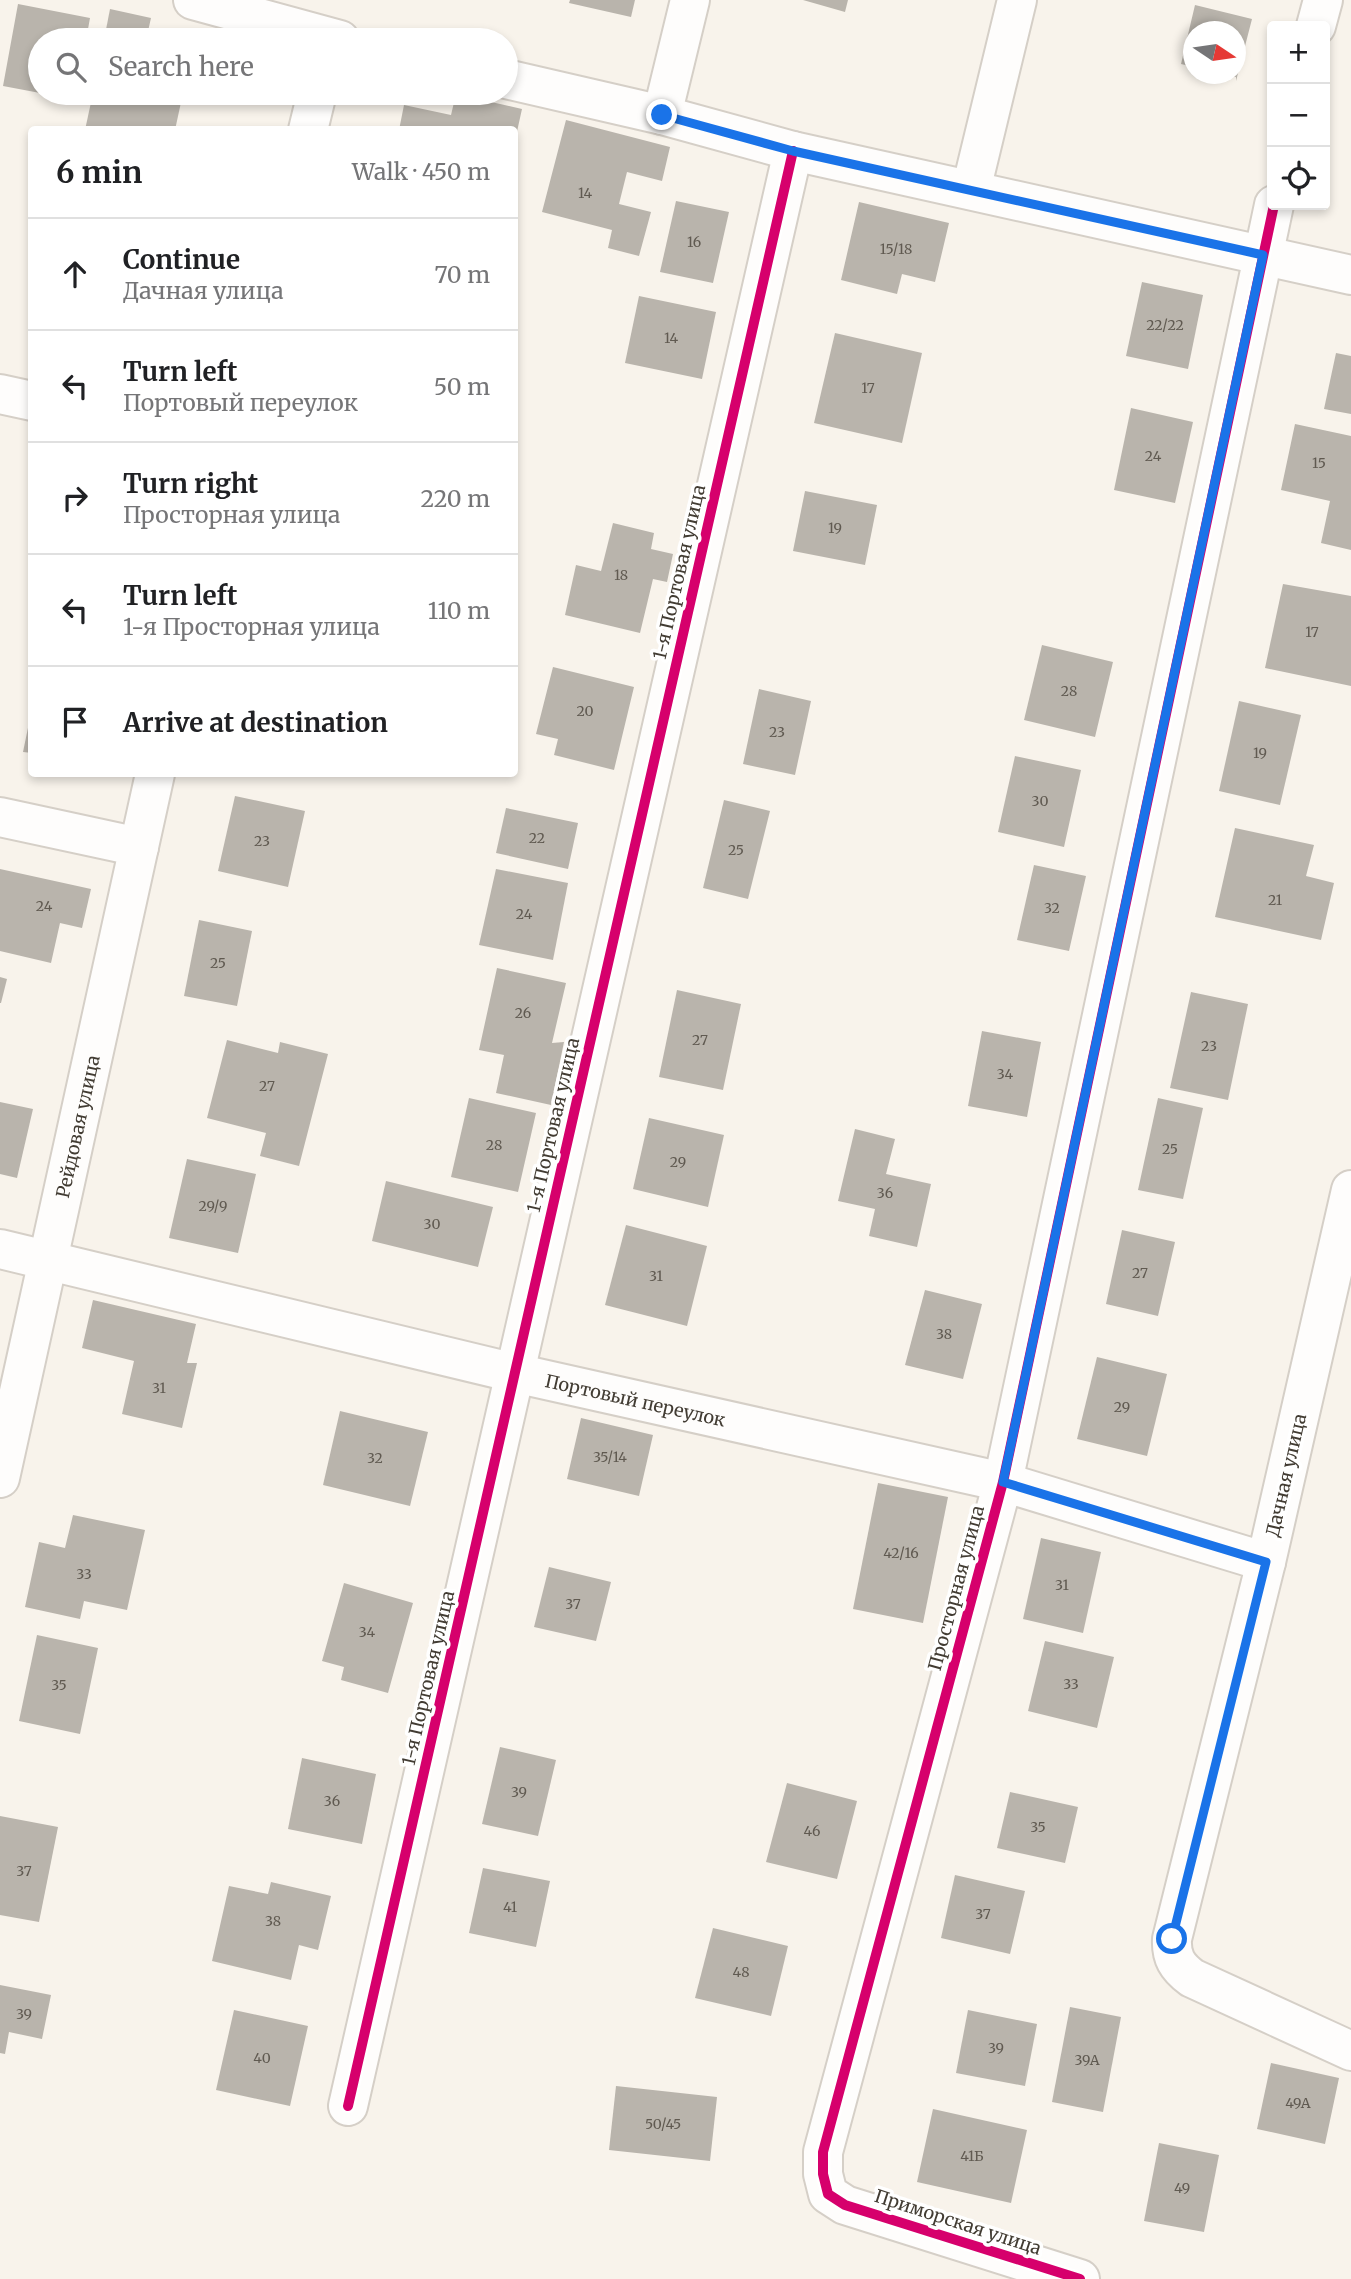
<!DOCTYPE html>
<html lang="en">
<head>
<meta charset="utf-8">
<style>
	body { margin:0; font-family:Merriweather,serif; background:#f2f2f2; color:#202124 }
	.controls { position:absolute; right:21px; top:21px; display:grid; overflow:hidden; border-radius:7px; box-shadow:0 4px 10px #0003 }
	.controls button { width:63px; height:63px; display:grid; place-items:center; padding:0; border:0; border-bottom:2px solid #e0e0e0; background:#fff; color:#202124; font:35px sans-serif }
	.compass { position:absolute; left:1183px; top:21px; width:63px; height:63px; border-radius:50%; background:#fff; box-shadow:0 4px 10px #0003; rotate:103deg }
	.stop { position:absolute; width:21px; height:21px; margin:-16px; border:5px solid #1a73e8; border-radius:50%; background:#fff }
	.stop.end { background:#1a73e8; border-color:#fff; box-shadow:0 2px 7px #0008 }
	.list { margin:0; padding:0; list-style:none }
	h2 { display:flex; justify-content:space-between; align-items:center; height:91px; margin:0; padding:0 28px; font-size:30px }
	h2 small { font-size:23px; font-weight:400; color:#757577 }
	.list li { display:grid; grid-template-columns:46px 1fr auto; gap:21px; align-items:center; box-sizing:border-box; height:112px; padding:0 28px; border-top:2px solid #e0e0e0 }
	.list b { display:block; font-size:26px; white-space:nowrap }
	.list p { margin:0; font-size:23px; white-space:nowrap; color:#757577 }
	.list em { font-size:23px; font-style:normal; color:#757577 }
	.icon { flex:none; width:38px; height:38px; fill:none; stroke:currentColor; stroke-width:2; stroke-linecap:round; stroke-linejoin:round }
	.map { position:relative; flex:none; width:1351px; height:2279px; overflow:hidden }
	.search { position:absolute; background:#fff; box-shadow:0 4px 10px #0003; left:28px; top:28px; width:490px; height:77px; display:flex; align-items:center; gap:18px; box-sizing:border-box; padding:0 24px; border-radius:38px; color:#757577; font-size:26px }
	.panel { position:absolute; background:#fff; box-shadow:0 4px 10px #0003; left:28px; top:126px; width:490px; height:651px; border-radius:7px }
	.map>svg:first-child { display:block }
</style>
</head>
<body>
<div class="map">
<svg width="1351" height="2279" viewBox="0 0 1351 2279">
	<rect width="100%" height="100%" fill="#f8f3eb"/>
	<g fill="#b9b4ac">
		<path d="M570,0h65l-4,17 -62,-14z"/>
		<path d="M803,0h45l-3,12z"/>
		<path d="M18,4l72,14 -4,22h-46v53l-37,-7z"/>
		<path d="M1195,5l57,14 -16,62v-4l-11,-2 11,-1v-42h-42v35l-13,-3z"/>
		<path d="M110,9l41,9 -5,22h-42z"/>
		<path d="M44,93h32l-2,7z"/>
		<path d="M93,93h90l-8,37h-90z"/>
		<path d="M456,94l66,15 -6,27 -2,-6h-115l5,-25 47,10z"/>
		<path d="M566,120l104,27 -8,34 -35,-9 -8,32 32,8 -12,44 -31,-8 4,-18 -70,-18z"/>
		<path d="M676,201l53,11 -16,71 -53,-11z"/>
		<path d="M859,202l90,21 -14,59 -33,-8 -5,20 -56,-14z"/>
		<path d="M1142,282l61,13 -15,74 -62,-13z"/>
		<path d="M639,296l77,16 -14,67 -77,-16z"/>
		<path d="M835,333l87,20 -20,90 -88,-20z"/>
		<path d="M1336,353l15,3v58l-27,-5z"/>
		<path d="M1131,408l62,14 -18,81 -61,-13z"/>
		<path d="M1295,424l56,12v114l-30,-7 9,-42 -49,-11z"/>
		<path d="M805,491l72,14 -12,60 -72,-14z"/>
		<path d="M613,523l41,10 -3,16 22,5 -6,28 -14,-3 -13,54 -75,-18 11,-50 25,6z"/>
		<path d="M1283,584l68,12v90l-86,-18z"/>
		<path d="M1042,645l71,17 -18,75 -71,-17z"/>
		<path d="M553,667l81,20 -20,83 -60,-15 4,-16 -22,-5z"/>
		<path d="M759,689l52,12 -16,74 -52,-11z"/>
		<path d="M1239,701l62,14 -21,90 -61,-14z"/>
		<path d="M30,718l2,1v34l-9,-1z"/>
		<path d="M1015,756l66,14 -17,77 -66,-15z"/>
		<path d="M235,796l70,15 -17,76 -70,-16z"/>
		<path d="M724,800l46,11 -22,88 -45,-11z"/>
		<path d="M506,808l72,15 -10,46 -72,-16z"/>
		<path d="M1235,828l79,17 -8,31 28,7 -13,57 -106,-23z"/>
		<path d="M1034,865l52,11 -17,75 -52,-11z"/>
		<path d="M0,869l91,20 -9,39 -22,-5 -9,40 -51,-12z"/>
		<path d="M496,869l72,14 -15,77 -74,-15z"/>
		<path d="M199,920l53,11 -15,75 -53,-10z"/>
		<path d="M497,968l69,15 -14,60 12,-1 -13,63 -55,-12 8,-38 -25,-5z"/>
		<path d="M0,977l7,2 -6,24h-1z"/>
		<path d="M677,990l64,14 -18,86 -64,-13z"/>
		<path d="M1191,992l57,12 -20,96 -58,-12z"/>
		<path d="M982,1031l59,11 -14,75 -59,-11z"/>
		<path d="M227,1040l51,13 2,-11 48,12 -29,112 -39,-10 6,-23 -59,-15z"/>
		<path d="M469,1098l67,15 -18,79 -67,-15z"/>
		<path d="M1158,1098l45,10 -20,91 -45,-9z"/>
		<path d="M0,1102l33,7 -16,69 -17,-4z"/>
		<path d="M649,1118l75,17 -16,72 -75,-18z"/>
		<path d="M855,1129l40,10 -9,35 45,10 -14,63 -48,-11 6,-27 -37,-8z"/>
		<path d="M187,1159l69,15 -18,79 -69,-15z"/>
		<path d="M386,1181l107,26 -15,60 -106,-26z"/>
		<path d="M626,1225l81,21 -20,80 -82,-21z"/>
		<path d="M1122,1230l53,12 -17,74 -52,-12z"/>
		<path d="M925,1290l57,14 -19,75 -58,-14z"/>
		<path d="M93,1300l103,24 -9,39h10l-15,65 -60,-14 12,-53 -52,-13z"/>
		<path d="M1097,1357l70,17 -20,82 -70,-17z"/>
		<path d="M340,1411l88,21 -18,74 -87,-21z"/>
		<path d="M581,1418l72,17 -14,61 -72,-17z"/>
		<path d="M878,1483l70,14 -25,126 -70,-14z"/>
		<path d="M73,1515l72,15 -18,80 -43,-9 -4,18 -55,-12 14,-65 26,6z"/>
		<path d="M1041,1538l60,14 -18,81 -60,-14z"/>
		<path d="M549,1567l62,15 -15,59 -62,-14z"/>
		<path d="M344,1583l69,20 -25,90 -47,-13 3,-13 -22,-6z"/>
		<path d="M37,1635l61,13 -18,86 -61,-13z"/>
		<path d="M1045,1641l69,16 -17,71 -69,-17z"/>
		<path d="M500,1747l56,13 -18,76 -56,-12z"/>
		<path d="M302,1758l74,16 -14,70 -74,-15z"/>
		<path d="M787,1783l70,18 -20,78 -71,-17z"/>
		<path d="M1010,1792l68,15 -13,56 -68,-15z"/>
		<path d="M0,1816l58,11 -19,95 -39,-7z"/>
		<path d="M483,1868l67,13 -14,66 -67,-14z"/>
		<path d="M955,1875l70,16 -15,63 -69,-16z"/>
		<path d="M271,1882l60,14 -13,54 -19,-5 -8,35 -79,-19 17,-75 39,8z"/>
		<path d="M713,1928l75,18 -17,70 -76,-18z"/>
		<path d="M0,1985l51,10 -9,44 -33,-7 -4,22 -5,-1z"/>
		<path d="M1070,2007l51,10 -18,95 -51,-10z"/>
		<path d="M234,2010l74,16 -18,80 -74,-16z"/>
		<path d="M968,2010l69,14 -12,62 -69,-13z"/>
		<path d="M1271,2063l68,15 -14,66 -68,-15z"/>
		<path d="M616,2086l101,11 -7,64 -101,-11z"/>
		<path d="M933,2109l94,21 -16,73 -94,-21z"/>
		<path d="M1159,2143l60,12 -15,77 -60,-11z"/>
	</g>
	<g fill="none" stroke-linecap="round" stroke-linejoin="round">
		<g stroke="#d5cfc7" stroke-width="42">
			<g id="minor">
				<path d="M193,0l147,40"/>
				<path d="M1316,26l7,-26"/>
				<path d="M506,79l156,36 131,36 558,124"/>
				<path d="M662,115l28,-115"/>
				<path d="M308,130l9,-37"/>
				<path d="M971,190l46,-190"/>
				<path d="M0,394l32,7"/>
				<path d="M0,817l139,30"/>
				<path d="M1351,1190l-85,372 -94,377c-1,18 5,28 20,39l159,73"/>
				<path id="s1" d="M0,1249l515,124 488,109 263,80"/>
				<path id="s2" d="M0,1478l155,-704"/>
				<path d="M348,2106l445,-1955"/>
				<path d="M1080,2279l-235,-74 -17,-11 -5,-20v-22l180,-670 271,-1277"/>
			</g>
		</g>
		<use href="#minor" stroke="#fefdfc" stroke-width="38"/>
		<g stroke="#fff" stroke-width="15">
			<g id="cycleway">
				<path d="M348,2106l445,-1955"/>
				<path d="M1080,2279l-235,-74 -17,-11 -5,-20v-22l180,-670 271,-1277"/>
			</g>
		</g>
		<use href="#cycleway" stroke="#d6006c" stroke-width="10"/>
	</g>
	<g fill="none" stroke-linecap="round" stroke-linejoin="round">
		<path stroke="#1a73e8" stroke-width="9" d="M662,115l131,36 470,104 -260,1227 263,80 -94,377"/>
	</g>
	<g text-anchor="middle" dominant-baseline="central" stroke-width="7" stroke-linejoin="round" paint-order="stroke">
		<g font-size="14" fill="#605a51">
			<text x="585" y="193">14</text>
			<text x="694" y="242">16</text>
			<text x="896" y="249">15/18</text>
			<text x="1165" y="325">22/22</text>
			<text x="671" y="338">14</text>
			<text x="868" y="388">17</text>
			<text x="1153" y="456">24</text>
			<text x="1319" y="463">15</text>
			<text x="835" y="528">19</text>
			<text x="621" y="575">18</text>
			<text x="1312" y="632">17</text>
			<text x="1069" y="691">28</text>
			<text x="585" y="711">20</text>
			<text x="777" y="732">23</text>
			<text x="1260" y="753">19</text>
			<text x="1040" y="801">30</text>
			<text x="537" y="838">22</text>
			<text x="262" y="841">23</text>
			<text x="736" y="850">25</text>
			<text x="1275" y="900">21</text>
			<text x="44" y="906">24</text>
			<text x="1052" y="908">32</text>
			<text x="524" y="914">24</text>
			<text x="218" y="963">25</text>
			<text x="523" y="1013">26</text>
			<text x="700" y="1040">27</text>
			<text x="1209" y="1046">23</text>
			<text x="1005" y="1074">34</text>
			<text x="267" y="1086">27</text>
			<text x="494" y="1145">28</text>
			<text x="1170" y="1149">25</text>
			<text x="678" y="1162">29</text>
			<text x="885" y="1193">36</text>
			<text x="213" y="1206">29/9</text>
			<text x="432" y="1224">30</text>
			<text x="1140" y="1273">27</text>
			<text x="656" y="1276">31</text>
			<text x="944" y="1334">38</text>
			<text x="159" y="1388">31</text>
			<text x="1122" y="1407">29</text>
			<text x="610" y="1457">35/14</text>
			<text x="375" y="1458">32</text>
			<text x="901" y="1553">42/16</text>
			<text x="84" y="1574">33</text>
			<text x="1062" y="1585">31</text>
			<text x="573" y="1604">37</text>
			<text x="367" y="1632">34</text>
			<text x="1071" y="1684">33</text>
			<text x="59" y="1685">35</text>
			<text x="519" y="1792">39</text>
			<text x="332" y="1801">36</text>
			<text x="1038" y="1827">35</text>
			<text x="812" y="1831">46</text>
			<text x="24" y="1871">37</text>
			<text x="510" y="1907">41</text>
			<text x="983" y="1914">37</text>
			<text x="273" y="1921">38</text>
			<text x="741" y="1972">48</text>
			<text x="24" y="2014">39</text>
			<text x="996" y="2048">39</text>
			<text x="262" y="2058">40</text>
			<text x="1087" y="2060">39А</text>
			<text x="1298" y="2103">49А</text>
			<text x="663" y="2124">50/45</text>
			<text x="972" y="2156">41Б</text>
			<text x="1182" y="2188">49</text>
		</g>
		<g font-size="18" fill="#423c33" stroke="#fff">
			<text transform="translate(679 572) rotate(-77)">1-я Портовая улица</text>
			<text transform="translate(553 1125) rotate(-77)">1-я Портовая улица</text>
			<text stroke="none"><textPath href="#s2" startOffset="360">Рейдовая улица</textPath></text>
			<text stroke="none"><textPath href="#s1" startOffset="653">Портовый переулок</textPath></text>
			<text transform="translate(1286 1475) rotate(-77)">Дачная улица</text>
			<text transform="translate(956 1588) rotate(-75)">Просторная улица</text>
			<text transform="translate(428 1678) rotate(-77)">1-я Портовая улица</text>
			<text transform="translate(958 2222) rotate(18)">Приморская улица</text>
		</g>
	</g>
</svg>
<div class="controls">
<button>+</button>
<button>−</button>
<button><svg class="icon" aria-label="locate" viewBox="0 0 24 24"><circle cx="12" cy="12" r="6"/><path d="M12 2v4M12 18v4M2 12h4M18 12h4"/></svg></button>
</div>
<svg class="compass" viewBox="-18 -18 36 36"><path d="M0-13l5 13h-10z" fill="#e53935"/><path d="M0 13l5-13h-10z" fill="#757577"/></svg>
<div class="stop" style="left:1172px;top:1939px"></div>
<div class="stop end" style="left:662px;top:115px"></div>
<div class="search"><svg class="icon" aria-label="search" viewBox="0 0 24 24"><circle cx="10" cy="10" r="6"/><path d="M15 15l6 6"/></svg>Search here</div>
<section class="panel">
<h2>6 min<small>Walk · 450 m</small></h2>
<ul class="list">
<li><svg class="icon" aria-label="ahead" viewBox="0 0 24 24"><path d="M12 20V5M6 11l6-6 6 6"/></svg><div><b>Continue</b><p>Дачная улица</p></div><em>70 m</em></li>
<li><svg class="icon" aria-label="left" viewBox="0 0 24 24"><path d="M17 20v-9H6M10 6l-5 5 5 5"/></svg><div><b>Turn left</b><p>Портовый переулок</p></div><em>50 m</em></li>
<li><svg class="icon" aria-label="right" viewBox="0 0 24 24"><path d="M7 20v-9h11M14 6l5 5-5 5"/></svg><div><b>Turn right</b><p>Просторная улица</p></div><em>220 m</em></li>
<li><svg class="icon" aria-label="left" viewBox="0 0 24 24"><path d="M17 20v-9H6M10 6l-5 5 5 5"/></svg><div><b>Turn left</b><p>1-я Просторная улица</p></div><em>110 m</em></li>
<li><svg class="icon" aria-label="arrive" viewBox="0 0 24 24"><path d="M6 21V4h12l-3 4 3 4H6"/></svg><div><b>Arrive at destination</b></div></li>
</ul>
</section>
</div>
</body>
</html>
